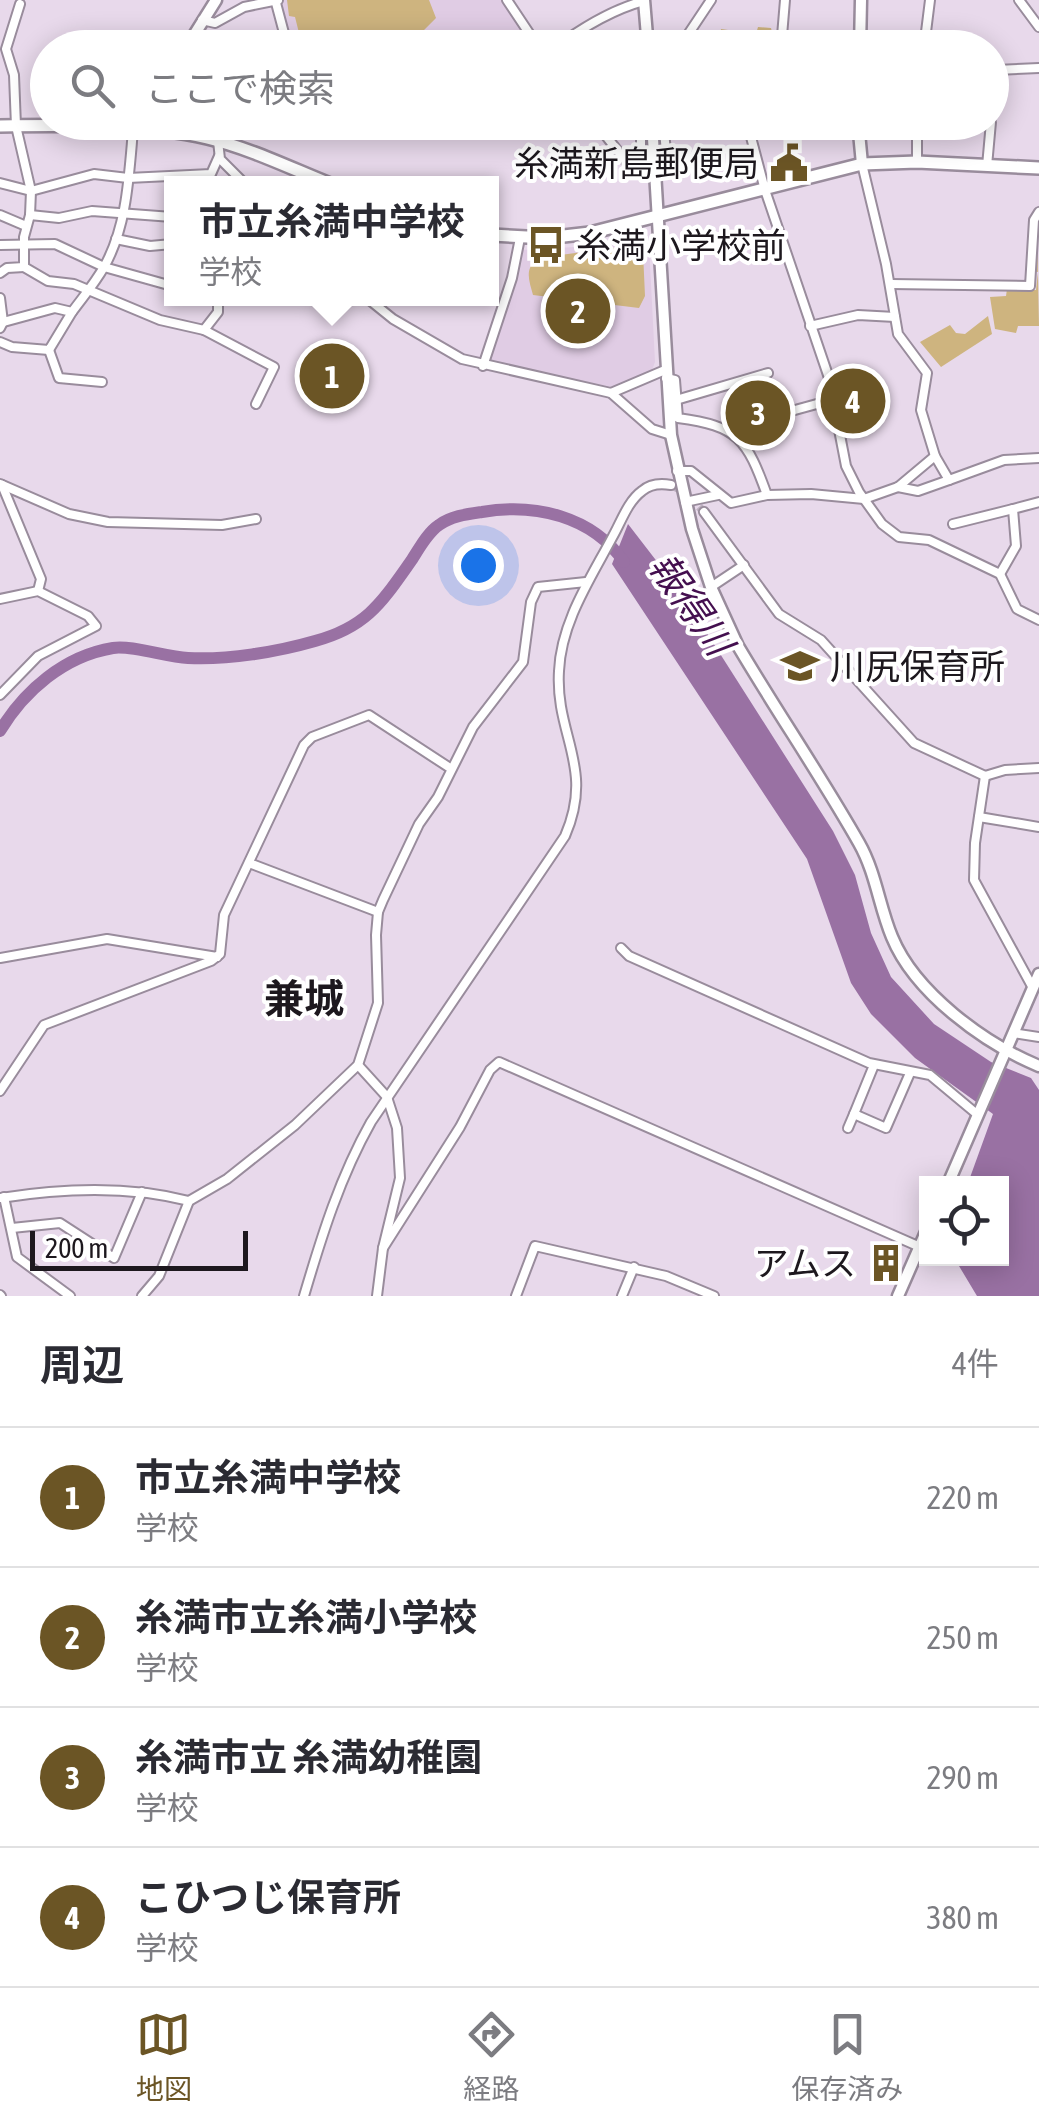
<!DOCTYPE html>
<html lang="ja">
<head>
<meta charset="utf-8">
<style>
	body { margin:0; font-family:"Asap Condensed","Noto Sans JP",sans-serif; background:#f7f7f7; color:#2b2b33 }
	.controls { position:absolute; right:30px; bottom:30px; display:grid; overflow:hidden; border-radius:0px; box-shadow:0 5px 25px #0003 }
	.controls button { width:90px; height:90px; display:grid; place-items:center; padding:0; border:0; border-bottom:2px solid #e1e1e2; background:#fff; color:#2b2b33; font:50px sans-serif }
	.scale { position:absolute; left:30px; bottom:25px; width:218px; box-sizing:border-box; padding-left:10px; border:5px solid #1d181e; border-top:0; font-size:28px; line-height:35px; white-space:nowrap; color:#1d181e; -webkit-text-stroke:8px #fff; paint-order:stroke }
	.you { position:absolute; left:478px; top:565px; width:35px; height:35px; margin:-25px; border:8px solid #fff; border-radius:50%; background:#1a73e8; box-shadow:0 0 0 15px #1a73e833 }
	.badge { display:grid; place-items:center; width:65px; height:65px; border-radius:50%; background:#6b5525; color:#fff; font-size:32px; font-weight:700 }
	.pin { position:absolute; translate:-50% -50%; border:5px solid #fff; box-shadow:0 2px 10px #0006 }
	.popup { position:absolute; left:164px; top:176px; width:335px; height:130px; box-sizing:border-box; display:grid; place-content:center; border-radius:0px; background:#fff; filter:drop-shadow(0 2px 8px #0005); font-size:32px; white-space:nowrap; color:#7c7c81 }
	.popup b { font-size:38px; color:#2b2b33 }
	.popup::after { content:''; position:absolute; left:50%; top:100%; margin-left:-20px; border:20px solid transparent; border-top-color:#fff }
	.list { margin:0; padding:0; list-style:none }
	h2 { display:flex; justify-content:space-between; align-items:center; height:130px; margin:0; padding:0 40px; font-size:42px }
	h2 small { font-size:32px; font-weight:400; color:#7c7c81 }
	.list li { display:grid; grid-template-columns:65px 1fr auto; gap:30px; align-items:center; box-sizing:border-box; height:140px; padding:0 40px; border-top:2px solid #e1e1e2 }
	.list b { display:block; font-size:38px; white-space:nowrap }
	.list p { margin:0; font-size:32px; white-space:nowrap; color:#7c7c81 }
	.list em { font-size:32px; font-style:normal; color:#7c7c81 }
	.icon { flex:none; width:55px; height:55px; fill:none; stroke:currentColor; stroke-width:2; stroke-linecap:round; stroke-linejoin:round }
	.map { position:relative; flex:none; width:1039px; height:1296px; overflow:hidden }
	.search { position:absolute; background:#fff; box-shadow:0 5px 25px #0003; left:30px; right:30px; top:30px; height:110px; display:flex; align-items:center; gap:25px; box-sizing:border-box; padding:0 35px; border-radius:55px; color:#7c7c81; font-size:38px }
	.sheet { height:690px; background:#fff }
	nav { display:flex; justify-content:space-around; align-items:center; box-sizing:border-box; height:140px; border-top:2px solid #e1e1e2; background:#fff; font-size:28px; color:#7c7c81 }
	nav a { display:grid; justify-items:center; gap:5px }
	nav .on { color:#6b5525 }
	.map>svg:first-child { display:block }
</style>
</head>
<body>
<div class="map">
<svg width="1039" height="1296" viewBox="0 0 1039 1296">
	<rect width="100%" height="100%" fill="#e8d9eb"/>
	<g fill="#e0cce4">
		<path d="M284,0h218l32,47h-243l-11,-38z"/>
		<path d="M635,235l14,10 6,117 -3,8 -39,17 -123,-24 32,-113 53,-3z"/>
	</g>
	<g fill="#ceb47f">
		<path d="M287,0h142l7,18 -15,15h-122l-4,-16 -6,-1z"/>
		<path d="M758,27l13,1 2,8 7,1 -4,10 -63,1v-11l7,1 1,-9 7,1 2,7h25z"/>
		<path d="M1037,227l2,99h-21l-2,7 -21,-4 -5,-32 16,-1 1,-7 29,1 2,-18 -5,-1z"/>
		<path d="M635,245l8,7 2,44 -6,12 -106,-13c-4,-15 -9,-26 5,-37z"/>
		<path d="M988,316l4,18 -51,33 -21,-25 30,-17 6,8 9,1z"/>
	</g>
	<path fill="#9971a3" d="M628,524l54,70 151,237 22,44 16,58 20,44 43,47 57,38 40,16 8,12v206h-62l-18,-30 -9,-7 52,-1v-74l-34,-1 25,-69 -78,-56 -44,-44 -20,-31 -44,-124 -195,-295z"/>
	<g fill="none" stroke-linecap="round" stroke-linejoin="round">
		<path stroke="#9971a3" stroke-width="12" d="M0,731c24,-40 64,-75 113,-83 19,-3 53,9 75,10 40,2 89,-6 127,-17 52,-14 67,-39 96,-80 8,-12 16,-28 28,-36 12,-9 29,-11 43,-13 53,-9 110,4 142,50"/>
		<path stroke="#bfb2c2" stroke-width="8" stroke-dasharray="8 4" stroke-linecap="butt" d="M671,485l15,8 18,19"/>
		<g stroke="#998c9c" stroke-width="12">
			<g id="street">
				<path d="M507,0l32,48"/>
				<path d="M1019,0l20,27"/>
				<path d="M276,3l12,45"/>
				<path d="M202,20l13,3 29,-16 34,-7"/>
				<path d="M783,39l30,9"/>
				<path d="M555,48c28,-21 56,-38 89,-47"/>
				<path d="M679,48l32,-48"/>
				<path d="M781,48l4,-48"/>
				<path d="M924,48l6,-48"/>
				<path d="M992,78l4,-8 43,-2"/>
				<path d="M595,122l37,47h6l3,-3v-44"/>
				<path d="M663,122l5,49"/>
				<path d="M747,122l18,68 64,188 17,88 13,26 23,32 17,13 30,3 71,34 17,35 22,11"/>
				<path d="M218,141l2,18 25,25"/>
				<path d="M917,162v-40"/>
				<path d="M862,164l24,100 12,70 29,39 -6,37 14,46 14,24 55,-20 35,-2"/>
				<path d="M987,166l4,-44"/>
				<path d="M0,183l31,8 63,-17 34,4 83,-4 8,-18"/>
				<path d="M0,215l26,11"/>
				<path d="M30,215l29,3 33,-7 80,6"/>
				<path d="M116,239l34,7 22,-2"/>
				<path d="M0,245l55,-1 49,23 68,19"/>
				<path d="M24,267l24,14 26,3 86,36 44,10 70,37 -18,37"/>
				<path d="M0,273l7,-5 17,-1v-30l6,-22 1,-24 -15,-65 -2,-51 -8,-26 14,-45"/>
				<path d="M891,284l139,2 4,-66 5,-8"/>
				<path d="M0,298l3,24 -3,6"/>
				<path d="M367,298l26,21 69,40 149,34 41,36 19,6"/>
				<path d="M0,323l55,-15 17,4c11,-15 23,-29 32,-45 23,-40 25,-92 29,-137"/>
				<path d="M810,326l48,-11 37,2"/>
				<path d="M204,330l14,-18v-14"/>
				<path d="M0,342l12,5 37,3 23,-38"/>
				<path d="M49,350l10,28 43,4"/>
				<path d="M483,366l29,-88 8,-40"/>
				<path d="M666,378l9,2 3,38c60,8 69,21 89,77"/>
				<path d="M611,393l54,-23"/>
				<path d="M676,400l92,-27"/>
				<path d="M745,446l39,-33 51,-14"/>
				<path d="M677,471h14l40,32 36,-8 44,-1 53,5 34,-12 37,-31"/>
				<path d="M0,484l69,30 39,8 114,3 34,-6"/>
				<path d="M2,485l39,94 -3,12"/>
				<path d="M898,487l20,4 31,-11"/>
				<path d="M685,502l33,-7"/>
				<path d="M704,512l75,102 42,26 93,103 71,33 20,-6 34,-2"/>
				<path d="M953,524l60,-15"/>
				<path d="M1000,574l16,-28 -3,-37 26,-7"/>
				<path d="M711,587l33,-22"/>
				<path d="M0,599l38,-8 50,25 8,10 -58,30 -38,39"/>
				<path d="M985,776l-10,67 -1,37 59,108"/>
				<path d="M979,817l60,10"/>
				<path d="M249,863l129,49"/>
				<path d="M621,948l8,8 240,107 61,12 48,40"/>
				<path d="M0,958l107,-19 110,18"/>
				<path d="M1013,1033l26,4"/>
				<path d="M358,1065l29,32 10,31 3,50 -17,70 -6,48"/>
				<path d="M874,1065l-20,49 32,14 24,-55"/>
				<path d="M0,1091l44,-66 167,-64 9,-7 4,-39 80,-170 8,-8 57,-22 81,53"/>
				<path d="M848,1128l6,-14"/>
				<path d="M4,1197l13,60 53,39"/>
				<path d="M0,1198c63,-10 127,-13 189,3"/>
				<path d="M12,1228l48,-5 54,35 28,-66"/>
				<path d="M383,1248l77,-121 30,-57 9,-8 421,185"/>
				<path d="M0,1295l1,1"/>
				<path d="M142,1296l17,-20 30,-75 38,-22 68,-54 63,-60 20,-62 -2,-68 2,-23 5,-12 36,-76 19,-27 35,-70 50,-65 8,-60 7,-15 48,-5"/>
				<path d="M304,1296c18,-61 36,-119 67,-174l194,-286c30,-69 -10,-100 -6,-165 2,-49 32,-93 54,-135 8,-14 15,-35 29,-45 8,-7 18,-8 29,-6"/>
				<path d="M516,1296l19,-50 131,30 48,20"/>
				<path d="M622,1296l12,-29"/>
			</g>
		</g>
		<g stroke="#998c9c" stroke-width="15">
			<g id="secondary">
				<path d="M644,0l4,48"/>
				<path d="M186,48l30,-48"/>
				<path d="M860,48l1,-48"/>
				<path d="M652,122l19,313 21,94 19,58 27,59c39,66 83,130 121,197 17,30 20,63 33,94 23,56 93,107 147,129"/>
				<path d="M858,122l4,42"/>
				<path d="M948,1184l91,-210"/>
				<path d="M898,1296l28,-64"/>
			</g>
		</g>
		<g stroke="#998c9c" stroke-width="16">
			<g id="primary">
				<path d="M0,126c62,-1 147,-2 207,12 42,10 83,30 123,46"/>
				<path d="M492,235l54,3 44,-5 272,-69 55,-2 122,6"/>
			</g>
		</g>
		<use href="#street" stroke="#fff" stroke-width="8"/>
		<use href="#secondary" stroke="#fff" stroke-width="10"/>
		<use href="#primary" stroke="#fff" stroke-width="11"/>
	</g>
	<defs>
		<g id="civic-bare" transform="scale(3)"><path d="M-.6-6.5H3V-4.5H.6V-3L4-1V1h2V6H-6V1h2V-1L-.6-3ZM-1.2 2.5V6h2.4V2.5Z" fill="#6b5525" stroke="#fff" stroke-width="2.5" paint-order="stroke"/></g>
		<g id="bus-bare" transform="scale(3)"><path d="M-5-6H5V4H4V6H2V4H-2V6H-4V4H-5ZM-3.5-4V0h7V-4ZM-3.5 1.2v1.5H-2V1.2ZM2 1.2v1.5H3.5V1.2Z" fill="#6b5525" stroke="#fff" stroke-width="2.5" paint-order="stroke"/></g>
		<g id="school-bare" transform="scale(3)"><path d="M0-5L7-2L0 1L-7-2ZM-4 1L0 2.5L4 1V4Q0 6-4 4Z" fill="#6b5525" stroke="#fff" stroke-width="2.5" paint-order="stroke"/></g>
		<g id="building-bare" transform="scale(3)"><path d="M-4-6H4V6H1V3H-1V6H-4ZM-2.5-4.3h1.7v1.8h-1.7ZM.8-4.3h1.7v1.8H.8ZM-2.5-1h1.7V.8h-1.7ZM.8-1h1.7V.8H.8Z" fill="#6b5525" stroke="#fff" stroke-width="2.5" paint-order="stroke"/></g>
	</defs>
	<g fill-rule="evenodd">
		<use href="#civic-bare" x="789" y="163"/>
		<use href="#bus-bare" x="546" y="245"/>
		<use href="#school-bare" x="800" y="666"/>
		<use href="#building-bare" x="886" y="1263"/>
	</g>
	<g text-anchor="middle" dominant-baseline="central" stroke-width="8" stroke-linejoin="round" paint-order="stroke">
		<g font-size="35" fill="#1d181e" stroke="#fff" text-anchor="end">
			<text x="759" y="163">糸満新島郵便局</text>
			<text x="576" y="245" text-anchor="start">糸満小学校前</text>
			<text x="830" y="666" text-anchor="start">川尻保育所</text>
			<text x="856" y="1263">アムス</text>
		</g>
		<g font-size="38" font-style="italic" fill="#440f4f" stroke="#fff">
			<text transform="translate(691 604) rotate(55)">報得川</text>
		</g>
		<g font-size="40" font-weight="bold" fill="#1d181e" stroke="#fff">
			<text x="304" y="998">兼城</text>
		</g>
	</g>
</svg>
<div class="controls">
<button><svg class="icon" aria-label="locate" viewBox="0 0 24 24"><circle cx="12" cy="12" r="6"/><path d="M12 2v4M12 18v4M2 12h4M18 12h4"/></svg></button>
</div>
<div class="scale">200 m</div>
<div class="you"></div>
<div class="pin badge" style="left:332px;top:376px">1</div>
<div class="popup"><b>市立糸満中学校</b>学校</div>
<div class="pin badge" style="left:578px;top:311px">2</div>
<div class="pin badge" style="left:758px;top:413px">3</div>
<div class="pin badge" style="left:853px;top:401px">4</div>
<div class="search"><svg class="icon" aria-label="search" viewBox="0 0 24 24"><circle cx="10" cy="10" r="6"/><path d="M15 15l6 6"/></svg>ここで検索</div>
</div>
<section class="sheet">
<h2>周辺<small>4件</small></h2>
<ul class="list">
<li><span class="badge">1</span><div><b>市立糸満中学校</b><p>学校</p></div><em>220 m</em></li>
<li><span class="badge">2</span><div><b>糸満市立糸満小学校</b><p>学校</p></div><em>250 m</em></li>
<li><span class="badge">3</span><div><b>糸満市立 糸満幼稚園</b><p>学校</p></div><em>290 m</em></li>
<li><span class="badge">4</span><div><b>こひつじ保育所</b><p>学校</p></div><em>380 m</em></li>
</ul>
</section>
<nav>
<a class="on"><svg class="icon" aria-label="map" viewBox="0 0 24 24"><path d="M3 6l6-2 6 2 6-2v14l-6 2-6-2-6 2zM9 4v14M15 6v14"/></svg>地図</a>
<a><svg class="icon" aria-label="directions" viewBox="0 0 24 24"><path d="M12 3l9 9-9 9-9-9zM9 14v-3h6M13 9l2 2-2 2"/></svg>経路</a>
<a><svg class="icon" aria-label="saved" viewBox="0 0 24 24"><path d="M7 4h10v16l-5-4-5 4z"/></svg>保存済み</a>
</nav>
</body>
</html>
